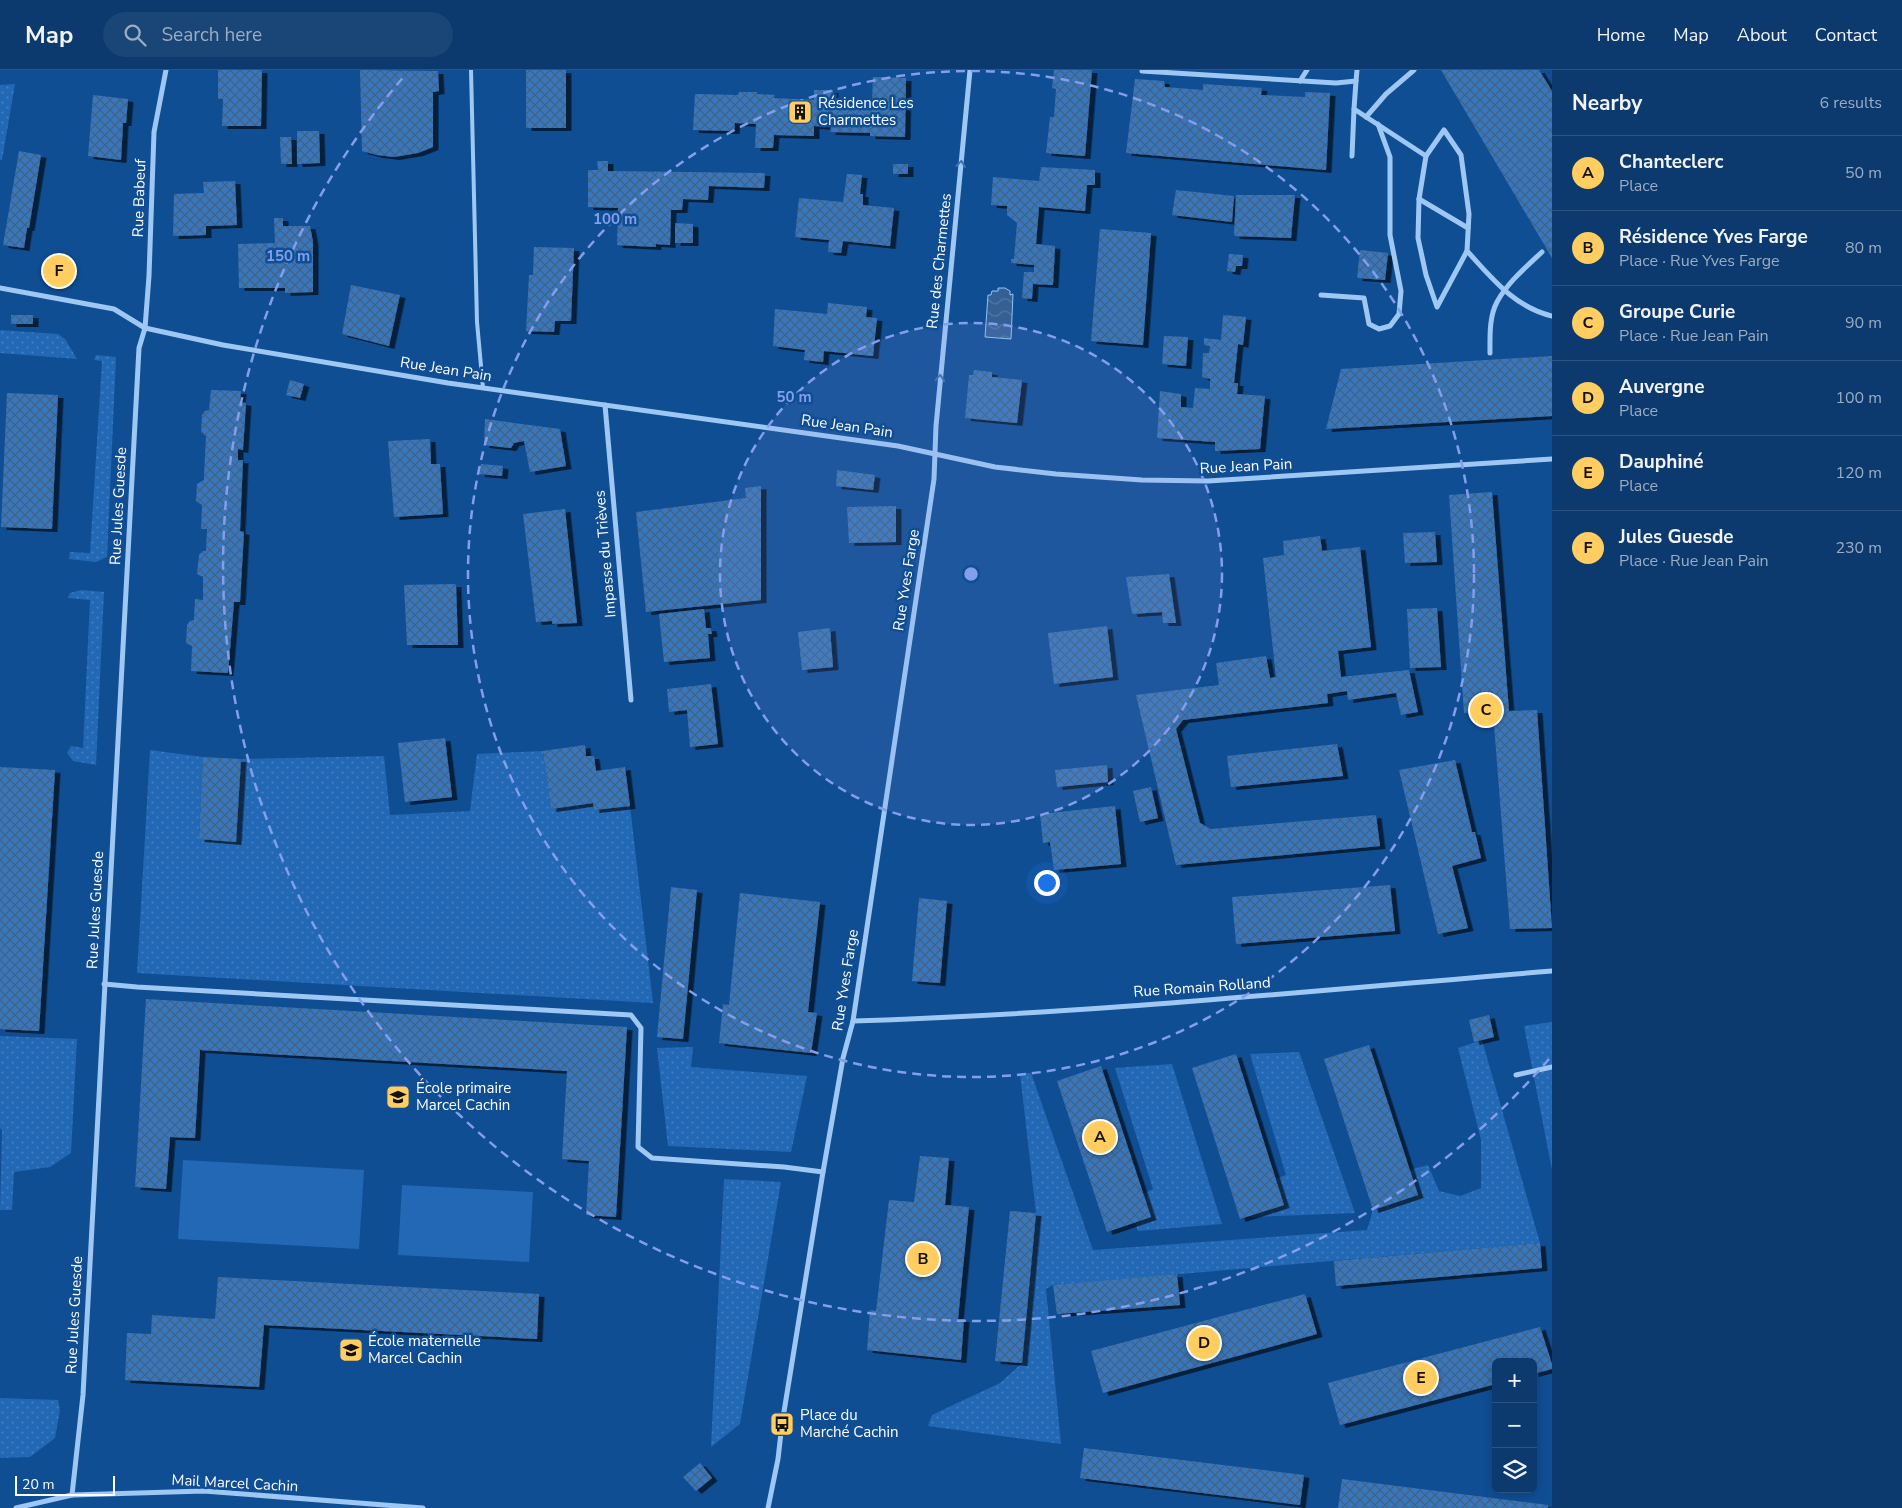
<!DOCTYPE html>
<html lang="en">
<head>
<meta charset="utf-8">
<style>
	body { margin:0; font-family:"Nunito Sans",sans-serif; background:#1a4577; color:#f1f3f6 }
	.controls { position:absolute; right:15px; bottom:15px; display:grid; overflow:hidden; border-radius:8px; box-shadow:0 2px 12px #0003 }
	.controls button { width:45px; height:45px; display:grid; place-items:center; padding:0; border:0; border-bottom:1px solid #2c5482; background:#0c3a6f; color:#f1f3f6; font:25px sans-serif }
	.scale { position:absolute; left:15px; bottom:12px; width:100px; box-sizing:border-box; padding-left:5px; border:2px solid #fff; border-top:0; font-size:14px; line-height:18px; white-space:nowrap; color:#fff; -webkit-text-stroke:4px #104e94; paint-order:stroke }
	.you { position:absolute; left:1046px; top:812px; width:18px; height:18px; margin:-12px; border:4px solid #fff; border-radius:50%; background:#1a73e8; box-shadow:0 0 0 8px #1a73e833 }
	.badge { display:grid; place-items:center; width:32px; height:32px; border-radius:50%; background:#ffcd60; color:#111; font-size:16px; font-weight:700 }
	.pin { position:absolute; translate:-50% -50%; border:2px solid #fff; box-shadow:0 1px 5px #0006 }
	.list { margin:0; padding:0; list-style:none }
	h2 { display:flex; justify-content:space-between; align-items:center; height:65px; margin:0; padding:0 20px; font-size:21px }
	h2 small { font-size:16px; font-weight:400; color:#9aadc3 }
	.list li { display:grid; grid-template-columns:32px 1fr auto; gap:15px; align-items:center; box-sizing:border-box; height:75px; padding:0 20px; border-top:1px solid #2c5482 }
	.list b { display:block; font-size:19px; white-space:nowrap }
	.list p { margin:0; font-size:16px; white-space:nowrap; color:#9aadc3 }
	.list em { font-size:16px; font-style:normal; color:#9aadc3 }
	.icon { flex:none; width:28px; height:28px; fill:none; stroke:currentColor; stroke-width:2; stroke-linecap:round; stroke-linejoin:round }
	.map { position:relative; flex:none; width:1552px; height:1438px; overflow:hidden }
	header { display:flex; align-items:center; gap:30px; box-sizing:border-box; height:70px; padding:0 25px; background:#0c3a6f; border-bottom:1px solid #2c5482 }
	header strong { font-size:24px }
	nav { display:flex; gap:28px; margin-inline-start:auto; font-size:18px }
	.search { width:350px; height:45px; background:#1a4577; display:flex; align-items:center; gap:12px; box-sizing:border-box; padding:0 18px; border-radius:28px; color:#9aadc3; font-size:19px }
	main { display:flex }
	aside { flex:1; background:#0c3a6f }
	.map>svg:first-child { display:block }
</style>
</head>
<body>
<header>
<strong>Map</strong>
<div class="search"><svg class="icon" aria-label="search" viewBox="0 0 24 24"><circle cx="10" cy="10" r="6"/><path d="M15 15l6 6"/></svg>Search here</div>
<nav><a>Home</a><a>Map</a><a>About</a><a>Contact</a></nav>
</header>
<main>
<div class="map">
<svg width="1552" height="1438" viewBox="0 0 1552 1438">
	<defs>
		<pattern id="grass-dots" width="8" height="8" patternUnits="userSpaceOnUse" patternTransform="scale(1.25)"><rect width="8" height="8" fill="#2268b4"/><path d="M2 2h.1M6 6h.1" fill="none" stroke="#437fbf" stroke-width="1.8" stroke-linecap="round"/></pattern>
		<pattern id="water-waves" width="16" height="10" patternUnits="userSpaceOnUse" patternTransform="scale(1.25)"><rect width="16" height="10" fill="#346094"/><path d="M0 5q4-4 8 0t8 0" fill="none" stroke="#5278a4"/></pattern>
		<pattern id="building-cross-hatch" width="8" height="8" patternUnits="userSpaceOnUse" patternTransform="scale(1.25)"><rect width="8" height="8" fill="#3977bd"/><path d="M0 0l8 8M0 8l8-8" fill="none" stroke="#426284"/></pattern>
		<filter id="shadow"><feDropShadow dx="5.5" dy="3" stdDeviation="0" flood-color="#0009"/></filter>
	</defs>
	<rect width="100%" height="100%" fill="#104e94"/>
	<g fill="url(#grass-dots)">
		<path d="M15,14l-13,76h-2v-75z"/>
		<path d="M0,260l58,4 7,5 12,20 -77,-6z"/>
		<path d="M96,285l20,2 -9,200 -11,5 -27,-3 1,-7 20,1 12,-192 -8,-1z"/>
		<path d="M81,520l23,2 -8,173 -23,-4 -6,-8 4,-7 12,2 7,-148 -22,-2 2,-5z"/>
		<path d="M150,680l53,7 -4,82 37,2 5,-82 143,-3 6,59 80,-4 7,-57 66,-3 8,58 42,-6 1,7 36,-4 23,197 -516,-30z"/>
		<path d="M1552,952v148l-28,-144z"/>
		<path d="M0,966l77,3 -6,114 -21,14 -36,5 -2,38h-12l2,-79 -2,-3z"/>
		<path d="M1482,970l58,203 -487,42 -7,4 15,155 -133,-18 4,-11 68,-32 22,-20 14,-150 -16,-140h11l62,177 274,-20 6,-20 44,-15 -8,-25 19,-5 11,26 21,5 21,-8v-48l-23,-92z"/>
		<path d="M693,977l-2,20 116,9 -16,76 -123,-6 -11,-98z"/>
		<path d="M1299,982l56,161 -106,4 35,-12 -8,-26 10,-4 -36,-121z"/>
		<path d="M1172,994l50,160 -84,7 -3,-8 16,-6 -8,-23 10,-5 -38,-121z"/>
		<path d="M724,1109l57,3 -41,242 -29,23z"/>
		<path d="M0,1328l58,2 2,10 -5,28 -25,19 -30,1z"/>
	</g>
	<g fill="#2268b4">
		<path d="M183,1090l181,10 -5,79 -181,-10z"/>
		<path d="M402,1115l131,7 -4,70 -131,-7z"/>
	</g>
	<path fill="url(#water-waves)" stroke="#8fc3f7" d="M998,218h7l5,3v4l3,-1 -2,45 -26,-2 3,-42h3l1,-4h6z"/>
	<g fill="url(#building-cross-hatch)" filter="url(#shadow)">
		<path d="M218,0h44l-1,56h-39l1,-27h-5z"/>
		<path d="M360,0l78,1 1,20 -6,1v55l-15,6 -24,4 -17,-2 -15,-4z"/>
		<rect x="526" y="0" width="40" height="58"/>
		<path d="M1054,0h38l-7,86 -39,-3 4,-36h4l2,-28 -4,-1z"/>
		<path d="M1441,0h98l13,21v167z"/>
		<path d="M873,7l33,1 -1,59 -35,-1v-3l-40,-1 1,-5 -17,-1v10l-40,-1 -1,13h-18l1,-24 -21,-1 -1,8 -41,-1 2,-36 43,1 1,-3h18v2l18,1 -1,3 40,2v-10h19v8l39,2z"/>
		<path d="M1135,9l29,2 1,6 38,3v-6l59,4 -1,7 44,2v-5l25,1 -4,77 -200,-17z"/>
		<path d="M93,25l35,4 -2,24h-3l-2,37 -33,-4z"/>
		<path d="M297,61h22l1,32 -23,1z"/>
		<path d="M280,67h11l1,27h-11z"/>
		<path d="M19,81l22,4 -12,73h-2l-3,20 -21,-3z"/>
		<path d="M597,91h11v10l157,2 -1,15 -55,-2 -1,14 -25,-1 -1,11h-11l-1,35 -14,-1v3l-39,-2 1,-37 -30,-1v-37h10z"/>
		<rect x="893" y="94" width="15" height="10"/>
		<path d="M1041,97l54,3v15h-8l-2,26 -46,-4 -3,37 19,2 -2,39 -20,-1 -1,15 -10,-1 2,-26h10v-7l-23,-2v-4h3l3,-36 -10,-8v-9l-16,-1 2,-28 46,4z"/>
		<path d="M847,104l15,1 -2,19h3v11l31,3 -4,38 -47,-5 -2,12 -13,-1 1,-12 -34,-3 4,-39 44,4z"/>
		<path d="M235,111l2,44 -31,1v9l-33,1 1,-42 30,-1 -1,-11z"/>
		<path d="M1176,120l58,6 -2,26 -60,-7z"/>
		<path d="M1236,125h59l-4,43 -57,-2z"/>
		<path d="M274,148h9v8h27l3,16v50l-28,1v-5h-46l-1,-44 37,-1z"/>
		<path d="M675,153l18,1v19h-18z"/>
		<path d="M1100,159l51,4 -8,112 -52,-4z"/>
		<path d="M534,177l40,1 -3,73h-16l-1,11 -28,-1 3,-56h4z"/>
		<path d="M1360,180l28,3 -3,27 -28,-2z"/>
		<path d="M1229,184l14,1 -1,11h-6l-1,6 -8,-1z"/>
		<path d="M49,193l22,6 -3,10 -21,-7z"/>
		<path d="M351,215l49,10 -11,51 -47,-12z"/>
		<path d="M828,233l39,4 -1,10 11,1 -4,38 -49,-5 -1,11 -19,-2 1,-10 -32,-4 2,-37 52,5z"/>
		<rect x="11" y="245" width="22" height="9"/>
		<path d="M1223,245l23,2 -3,28 -5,-1 -4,39h4l-1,11 28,2 -5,53 -45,2v-9l-58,-4 3,-47 21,3v13l12,1 2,-20 15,1v-10l-8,-2 1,-24h6l1,-7 -6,-1v-7l17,2z"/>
		<path d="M1164,266l24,1 -2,29 -24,-2z"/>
		<path d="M1552,286v60l-226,13 15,-60z"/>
		<path d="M974,300l18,2v5l30,3 -5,43 -52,-5 4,-43h4z"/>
		<path d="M290,310l14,4 -4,14 -14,-3z"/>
		<path d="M211,320l30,1 -1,11 6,1 -3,47 -5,-1v11h5l-3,71 4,1 -4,70h-6l-6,71 -37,-2 1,-25 -6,-3 1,-18 3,-4 4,-1 1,-21 8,1v-23l-6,-3 2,-19 4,-4h3l1,-22h-6l1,-24 -6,-4 1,-17 7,-4v-4l2,-40 -5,-4 1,-17 3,-4 4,-1z"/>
		<path d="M7,323l51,2 -6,134 -51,-2z"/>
		<path d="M485,349l75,10 6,37 -36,6 -6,-31 -10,2 -3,5 -27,-3z"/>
		<path d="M430,369l1,25h9l3,50 -49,3 -6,-76z"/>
		<path d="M481,394l22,2 -1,10 -23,-2z"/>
		<path d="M837,400l38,5 -2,15 -37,-4z"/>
		<path d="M761,416v114l-115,12 -10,-100 110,-14 -1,-10z"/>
		<path d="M1492,422l17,219 28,-1 15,218 -42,1 -17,-217 -29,1 -15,-218z"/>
		<path d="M896,436v36l-47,1 -2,-36z"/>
		<path d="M565,439l12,114 -25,1v-3l-16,1 -13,-108z"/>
		<path d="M1435,462l2,30 -32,1 -2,-30z"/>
		<path d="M1320,466l2,15 38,-4 11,100 -33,4 3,26 68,-7 9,42 -17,3 -5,-22 -48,7 -1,-9 -20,3 1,9 -145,17 -7,9 24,94 11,6 165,-14 4,31 -204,19 -40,-170 83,-10 -3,-22 50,-7 4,22 6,-1 -13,-119 21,-3 -1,-14z"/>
		<path d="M1169,504l7,49h-13l-1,-11 -30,2 -6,-37z"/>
		<path d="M456,514l2,61h-51l-3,-60z"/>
		<path d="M1437,538l4,59 -31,1 -3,-59z"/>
		<path d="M704,539l2,19h5l1,6h-4l2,24 -46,4 -5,-48z"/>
		<path d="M1107,556l6,51 -59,7 -6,-51z"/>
		<path d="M830,558l3,39 -31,3 -4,-38z"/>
		<path d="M711,614l7,60 -28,3 -3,-37 -18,2 -2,-23z"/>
		<path d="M445,668l7,59 -47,5 -7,-59z"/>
		<path d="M1337,674l6,32 -112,11 -4,-31z"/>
		<path d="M585,675l1,11h8l2,15 29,-4 5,39 -36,4 -1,-7 -42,6 -8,-58z"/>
		<path d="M203,687l38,2 -5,83 -37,-3z"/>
		<path d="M1455,690l17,72h3l6,26 -29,8 16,62 -30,6 -39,-164z"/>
		<path d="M1107,695l1,17 -51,5 -2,-17z"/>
		<path d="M0,697l55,3 -16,261 -39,-2z"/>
		<path d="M1151,717l7,31 -18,4 -7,-31z"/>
		<path d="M1115,736l6,58 -67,6 -4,-28 -7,1 -3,-29z"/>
		<path d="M1390,815l5,46 -159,13 -4,-47z"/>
		<path d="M671,817l26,3 -14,149 -26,-2z"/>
		<path d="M740,823l80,9 -12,110 9,1 -6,40 -92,-10 4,-39 6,1z"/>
		<path d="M919,828l28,3 -7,82 -28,-2z"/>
		<path d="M146,929l481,28 -11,190 -30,-2 3,-54 -27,-2 5,-88 -367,-21 -5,88 -25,-1 -4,52 -31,-2z"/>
		<path d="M1489,945l5,22 -20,5 -5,-22z"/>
		<path d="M1369,975l49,150 -45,15 -49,-151z"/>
		<path d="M1236,984l48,151 -44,14 -48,-151z"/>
		<path d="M1101,996l50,151 -44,15 -50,-151z"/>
		<path d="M920,1086l29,2 -4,47 24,2 -11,112h6l-3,41 -94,-10 3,-40 6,1 13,-111 25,2z"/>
		<path d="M1010,1141l26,2 -14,150 -27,-2z"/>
		<path d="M1540,1173l2,25 -206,18 -2,-25z"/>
		<path d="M1177,1204l3,31 -123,9 -4,-29z"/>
		<path d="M218,1207l321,17 -2,45 -273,-14 -5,62 -134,-7 2,-47 24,1 1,-19 63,4z"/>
		<path d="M1305,1224l12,40 -214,59 -12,-42z"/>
		<path d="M1540,1257l12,37v5l-19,5v-12h-37v22l-156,41 -12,-42z"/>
		<path d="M1084,1378l220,27 -4,30 -220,-27z"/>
		<path d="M700,1393l12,15 -16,13 -13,-14z"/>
		<path d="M1342,1409l206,26v3h-210z"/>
	</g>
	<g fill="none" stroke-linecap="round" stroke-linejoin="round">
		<path stroke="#9ec7f4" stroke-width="4" d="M471,0l6,252 6,66"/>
		<g stroke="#9ec7f4" stroke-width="5">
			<path d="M1142,1l194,12 20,-2 1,-11"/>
			<path d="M1300,11l7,-11"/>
			<path d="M1356,11l-2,28 72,47"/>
			<path d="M1366,47l20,-23 28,-24"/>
			<path d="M1444,60l17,25 8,59 -2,37 -30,56 -11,-32 -8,-37 1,-39 7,-43z"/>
			<path d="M1352,86l2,-47"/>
			<path d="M1419,129l49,29"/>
			<path d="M1467,181c25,27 47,56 85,65"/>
			<path d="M0,218l114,21 31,19 78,17 225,38 450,63 97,21 61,7 86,6 66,1 344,-22"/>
			<path d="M1321,225l43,3 5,26 10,5 11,-3 9,-12 2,-23 -11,-56v-78l-12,-33"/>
			<path d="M1490,283c0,-17 -1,-36 7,-51 10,-19 29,-35 45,-50"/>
			<path d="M605,335l26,295"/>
			<path d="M104,914l33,3 494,28 10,13 -3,119 14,11 132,9 39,5"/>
			<path d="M853,951c233,-7 466,-31 699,-50"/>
			<path d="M1516,1005l36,-8"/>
			<path d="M72,1425l11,-100 56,-1047 6,-20 4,-52 5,-144 12,-62"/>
			<path d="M16,1438l56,-13 132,-4 219,17"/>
			<path d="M768,1438l10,-49 4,-35 41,-252 20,-114 10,-37 81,-542 2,-53 34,-356"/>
		</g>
	</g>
	<defs><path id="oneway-chevron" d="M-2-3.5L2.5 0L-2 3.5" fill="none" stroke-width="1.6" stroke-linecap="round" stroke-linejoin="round" transform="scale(1.25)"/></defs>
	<g stroke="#3b72b1">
		<use href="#oneway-chevron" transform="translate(961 94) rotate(-83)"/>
		<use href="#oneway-chevron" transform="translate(940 308) rotate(-85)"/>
	</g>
	<circle cx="971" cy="504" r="251" fill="#839eea" fill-opacity=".12"/>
	<g fill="none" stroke="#839eea" stroke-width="2.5" stroke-dasharray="9 6">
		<circle cx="971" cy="504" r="251"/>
		<circle cx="971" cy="504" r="503"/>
		<path d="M1549 989A754 754 0 1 1 406 4"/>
	</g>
	<defs>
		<g id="building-square" transform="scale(1.25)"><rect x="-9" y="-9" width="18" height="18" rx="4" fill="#ffcd60" stroke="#104e94"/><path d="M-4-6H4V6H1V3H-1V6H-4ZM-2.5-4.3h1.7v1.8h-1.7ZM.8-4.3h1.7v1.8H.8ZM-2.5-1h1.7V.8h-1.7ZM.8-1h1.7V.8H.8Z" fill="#111"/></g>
		<g id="school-square" transform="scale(1.25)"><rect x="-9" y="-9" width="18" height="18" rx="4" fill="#ffcd60" stroke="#104e94"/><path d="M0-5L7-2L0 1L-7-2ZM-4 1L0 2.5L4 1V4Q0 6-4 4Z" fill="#111"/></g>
		<g id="bus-square" transform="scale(1.25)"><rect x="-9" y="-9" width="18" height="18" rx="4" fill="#ffcd60" stroke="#104e94"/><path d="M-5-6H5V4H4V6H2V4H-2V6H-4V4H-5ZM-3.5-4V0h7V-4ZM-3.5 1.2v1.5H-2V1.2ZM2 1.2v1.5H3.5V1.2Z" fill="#111"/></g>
	</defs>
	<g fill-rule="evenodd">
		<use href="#building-square" x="800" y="42"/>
		<use href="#school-square" x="398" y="1027"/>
		<use href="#school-square" x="351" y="1280"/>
		<use href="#bus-square" x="782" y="1354"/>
	</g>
	<g text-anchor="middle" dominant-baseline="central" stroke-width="5" stroke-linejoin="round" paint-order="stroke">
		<g font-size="15" fill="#fff" stroke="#104e94" text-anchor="start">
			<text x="818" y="33">Résidence Les<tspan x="818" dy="17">Charmettes</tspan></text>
			<text x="416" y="1018">École primaire<tspan x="416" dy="17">Marcel Cachin</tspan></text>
			<text x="368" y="1271">École maternelle<tspan x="368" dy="17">Marcel Cachin</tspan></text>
			<text x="800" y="1345">Place du<tspan x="800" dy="17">Marché Cachin</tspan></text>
		</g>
		<g font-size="15" fill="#fff" stroke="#104e94">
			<text transform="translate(139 128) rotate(-88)">Rue Babeuf</text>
			<text transform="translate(939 191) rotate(-84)">Rue des Charmettes</text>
			<text transform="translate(446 299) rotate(9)">Rue Jean Pain</text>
			<text transform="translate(847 356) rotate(8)">Rue Jean Pain</text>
			<text transform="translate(1246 396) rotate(-3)">Rue Jean Pain</text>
			<text transform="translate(118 436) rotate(-87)">Rue Jules Guesde</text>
			<text transform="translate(605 484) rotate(-95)">Impasse du Trièves</text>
			<text transform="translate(906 510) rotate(-81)">Rue Yves Farge</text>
			<text transform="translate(95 840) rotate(-87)">Rue Jules Guesde</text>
			<text transform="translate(845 910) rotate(-81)">Rue Yves Farge</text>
			<text transform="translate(1202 917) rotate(-4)">Rue Romain Rolland</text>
			<text transform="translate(74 1245) rotate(-87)">Rue Jules Guesde</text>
			<text transform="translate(235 1413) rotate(3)">Mail Marcel Cachin</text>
		</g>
	</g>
	<circle cx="971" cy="504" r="8" fill="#839eea" stroke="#104e94" stroke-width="2.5"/>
	<g font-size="15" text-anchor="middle" font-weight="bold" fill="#839eea" stroke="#104e94" stroke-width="5" stroke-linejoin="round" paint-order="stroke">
		<text x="615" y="154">100 m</text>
		<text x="288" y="191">150 m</text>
		<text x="794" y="332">50 m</text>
	</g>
</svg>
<div class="controls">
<button>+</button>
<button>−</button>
<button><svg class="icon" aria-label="layers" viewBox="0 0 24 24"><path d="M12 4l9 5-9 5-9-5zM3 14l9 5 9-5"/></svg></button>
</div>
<div class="scale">20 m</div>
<div class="you"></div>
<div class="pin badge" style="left:1100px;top:1067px">A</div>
<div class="pin badge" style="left:923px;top:1189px">B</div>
<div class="pin badge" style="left:1486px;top:640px">C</div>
<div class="pin badge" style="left:1204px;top:1273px">D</div>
<div class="pin badge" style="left:1421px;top:1308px">E</div>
<div class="pin badge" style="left:59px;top:201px">F</div>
</div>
<aside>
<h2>Nearby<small>6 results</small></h2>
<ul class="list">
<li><span class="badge">A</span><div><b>Chanteclerc</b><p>Place</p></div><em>50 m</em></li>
<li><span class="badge">B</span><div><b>Résidence Yves Farge</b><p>Place · Rue Yves Farge</p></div><em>80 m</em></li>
<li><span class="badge">C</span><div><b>Groupe Curie</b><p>Place · Rue Jean Pain</p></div><em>90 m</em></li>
<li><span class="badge">D</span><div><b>Auvergne</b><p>Place</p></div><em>100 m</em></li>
<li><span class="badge">E</span><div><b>Dauphiné</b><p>Place</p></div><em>120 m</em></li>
<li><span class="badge">F</span><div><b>Jules Guesde</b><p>Place · Rue Jean Pain</p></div><em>230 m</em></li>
</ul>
</aside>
</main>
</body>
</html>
